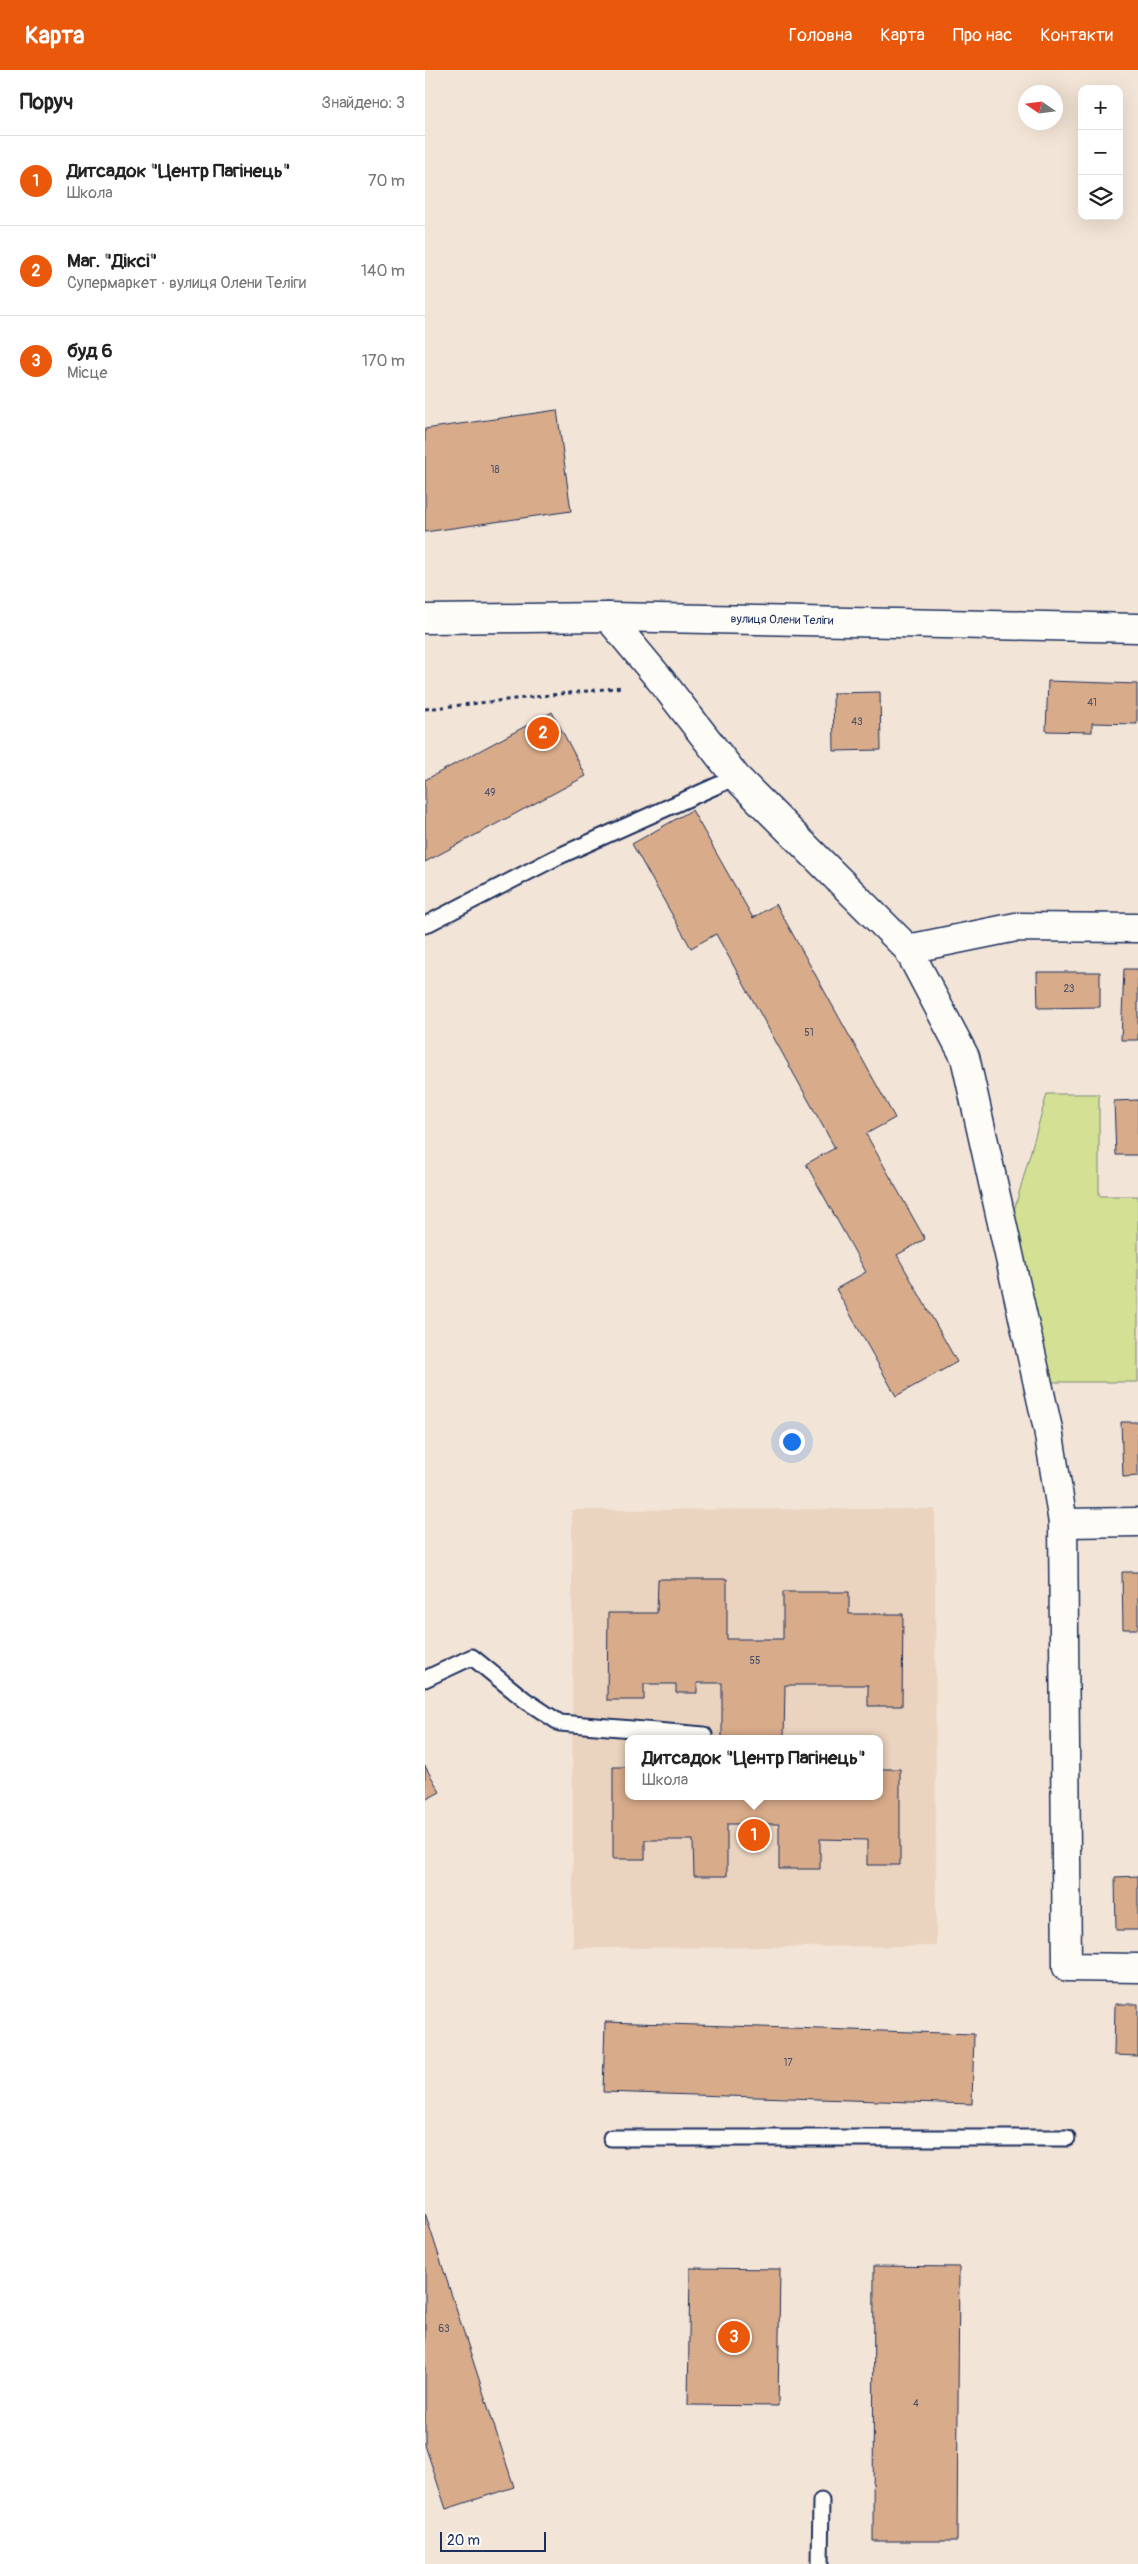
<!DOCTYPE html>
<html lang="uk">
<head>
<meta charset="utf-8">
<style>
	body { margin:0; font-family:Pangolin,sans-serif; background:#f6f6f6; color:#222 }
	.controls { position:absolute; right:15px; top:15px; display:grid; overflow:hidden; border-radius:10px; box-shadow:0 5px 20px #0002 }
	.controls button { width:45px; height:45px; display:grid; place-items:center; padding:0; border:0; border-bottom:1px solid #e0e0e0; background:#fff; color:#222; font:25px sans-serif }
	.compass { position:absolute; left:593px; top:15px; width:45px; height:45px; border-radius:50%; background:#fff; box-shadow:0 5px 20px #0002; rotate:283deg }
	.scale { position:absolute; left:15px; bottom:12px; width:106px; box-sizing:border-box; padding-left:5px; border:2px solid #1b2f5e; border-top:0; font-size:14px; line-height:18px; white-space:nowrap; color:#1b2f5e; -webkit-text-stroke:4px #fdfcf7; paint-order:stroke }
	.you { position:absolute; left:366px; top:1371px; width:18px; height:18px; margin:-12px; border:4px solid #fff; border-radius:50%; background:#1a73e8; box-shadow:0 0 0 8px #1a73e833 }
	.badge { display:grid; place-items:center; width:32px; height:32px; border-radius:50%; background:#ea580c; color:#fff; font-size:16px; font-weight:700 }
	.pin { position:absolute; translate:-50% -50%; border:2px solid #fff; box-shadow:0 1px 5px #0006 }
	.popup { position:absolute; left:200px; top:1665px; width:258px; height:65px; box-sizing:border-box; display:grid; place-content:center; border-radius:10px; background:#fff; filter:drop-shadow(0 1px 4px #0005); font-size:16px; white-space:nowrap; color:#767676 }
	.popup b { font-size:19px; color:#222 }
	.popup::after { content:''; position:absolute; left:50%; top:100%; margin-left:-10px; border:10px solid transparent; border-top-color:#fff }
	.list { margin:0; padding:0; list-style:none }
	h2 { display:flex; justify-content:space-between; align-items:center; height:65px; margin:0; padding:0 20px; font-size:21px }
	h2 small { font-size:16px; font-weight:400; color:#767676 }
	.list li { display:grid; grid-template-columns:32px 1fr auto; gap:15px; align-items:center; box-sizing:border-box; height:90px; padding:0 20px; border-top:1px solid #e0e0e0 }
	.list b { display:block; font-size:19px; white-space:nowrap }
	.list p { margin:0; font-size:16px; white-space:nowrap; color:#767676 }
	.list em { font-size:16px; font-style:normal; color:#767676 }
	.icon { flex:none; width:28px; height:28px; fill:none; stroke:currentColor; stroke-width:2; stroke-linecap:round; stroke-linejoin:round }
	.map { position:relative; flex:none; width:713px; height:2494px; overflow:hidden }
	header { display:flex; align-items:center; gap:30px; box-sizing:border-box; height:70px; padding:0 25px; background:#ea580c; color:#fff }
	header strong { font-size:24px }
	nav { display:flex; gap:28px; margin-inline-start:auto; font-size:18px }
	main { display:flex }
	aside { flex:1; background:#fff }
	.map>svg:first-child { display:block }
</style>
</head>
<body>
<header>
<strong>Карта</strong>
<nav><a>Головна</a><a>Карта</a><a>Про нас</a><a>Контакти</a></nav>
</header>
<main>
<aside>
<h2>Поруч<small>Знайдено: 3</small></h2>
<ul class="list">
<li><span class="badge">1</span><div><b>Дитсадок &quot;Центр Пагінець&quot;</b><p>Школа</p></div><em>70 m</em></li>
<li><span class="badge">2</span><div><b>Маг. &quot;Діксі&quot;</b><p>Супермаркет · вулиця Олени Теліги</p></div><em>140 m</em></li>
<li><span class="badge">3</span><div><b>буд 6</b><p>Місце</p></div><em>170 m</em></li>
</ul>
</aside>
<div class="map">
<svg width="713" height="2494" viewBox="0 0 713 2494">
	<rect width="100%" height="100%" fill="#f2e4d6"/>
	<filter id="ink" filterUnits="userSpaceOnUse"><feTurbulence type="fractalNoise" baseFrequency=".02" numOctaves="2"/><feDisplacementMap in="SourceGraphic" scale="10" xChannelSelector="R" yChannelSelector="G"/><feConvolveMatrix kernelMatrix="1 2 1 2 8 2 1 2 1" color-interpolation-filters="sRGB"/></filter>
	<g filter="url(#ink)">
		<path fill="#ead3bf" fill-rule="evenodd" d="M510,1439l1,437 -363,2 -1,-438zM204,1669h250v57h-250z"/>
		<path fill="#d4e194" stroke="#788879" d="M622,1024h52v102h39v186h-91l-35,-164z"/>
		<g fill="#d8ab8a" stroke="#1b2f5e">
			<path d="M132,340l14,101 -146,21v-103z"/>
			<path d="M623,611l89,3v40l-45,-1v9l-46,-1z"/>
			<path d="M455,622l1,58 -47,1 -1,-58z"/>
			<path d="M127,642l34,64 -161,86v-82z"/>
			<path d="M267,740l61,108 23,-14 119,214 -29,16 59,105 -28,16 60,107 -61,34 -60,-107 30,-17 -60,-108 29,-16 -119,-214 -25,14 -59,-104z"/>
			<path d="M699,899h14v71h-17z"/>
			<path d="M612,902h63v35l-62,1z"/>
			<path d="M713,1030v55h-22l-2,-54z"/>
			<path d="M696,1352h17v54l-15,1z"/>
			<path d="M697,1502h16v57h-15z"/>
			<path d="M233,1509h69v60h56v-47h66v22h54l-1,92h-34v-21h-83l-1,54h-62v-56h-25v10h-21v-9h-32v16h-37l1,-87h49z"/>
			<path d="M0,1696l15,26 -15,8z"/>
			<path d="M188,1697h16v29h250v-27h21v96h-33v-25l-47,-1v30h-41v-45h-52v52h-33l-1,-36h-48v19h-32z"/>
			<path d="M713,1806v54h-22l-1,-53z"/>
			<path d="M690,1934h23v52l-24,-1z"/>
			<path d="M180,1952l369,12 -2,70 -369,-12z"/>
			<path d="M0,2143l89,274 -68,22 -21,-64z"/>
			<path d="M449,2196l85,1 -2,274h-84z"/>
			<path d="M265,2198l90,1 -2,137 -90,-1z"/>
		</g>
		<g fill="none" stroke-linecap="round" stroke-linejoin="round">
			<g stroke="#1b2f5e" stroke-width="19">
				<g id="service">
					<path d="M0,855l130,-67 181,-81"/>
					<path d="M0,1609l47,-22 53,43 35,23 144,12"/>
					<path d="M186,2068h456"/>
					<path d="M395,2494l1,-63"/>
				</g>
			</g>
			<g stroke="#1b2f5e" stroke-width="31">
				<g id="minor">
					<path d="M183,547l55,66 73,94 172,172 57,108 83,372 15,94 4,444 71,1"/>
					<path d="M0,549l183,-2 530,11"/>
					<path d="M483,879l108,-22 122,1"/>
					<path d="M638,1453l75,-1"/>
				</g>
			</g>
			<path stroke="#1b2f5e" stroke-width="3" stroke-dasharray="4 4" stroke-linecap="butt" d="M0,639l198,-22"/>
			<use href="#service" stroke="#fdfcf7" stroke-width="15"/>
			<use href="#minor" stroke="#fdfcf7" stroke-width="28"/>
		</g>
	</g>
	<g text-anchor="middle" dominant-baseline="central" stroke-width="4" stroke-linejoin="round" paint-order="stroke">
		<g font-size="10" fill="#4a4e69">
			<text x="70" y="400">18</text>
			<text x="667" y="633">41</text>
			<text x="432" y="652">43</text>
			<text x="65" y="723">49</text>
			<text x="644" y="919">23</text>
			<text x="384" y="963">51</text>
			<text x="330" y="1591">55</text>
			<text x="363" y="1993">17</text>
			<text x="19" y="2259">63</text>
			<text x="491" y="2334">4</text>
		</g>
		<g font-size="12" fill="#1b2f5e" stroke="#fdfcf7">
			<text transform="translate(357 550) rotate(1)">вулиця Олени Теліги</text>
		</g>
	</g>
</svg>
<div class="controls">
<button>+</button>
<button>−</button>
<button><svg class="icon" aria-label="layers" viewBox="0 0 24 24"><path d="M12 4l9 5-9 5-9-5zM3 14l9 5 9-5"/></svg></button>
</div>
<svg class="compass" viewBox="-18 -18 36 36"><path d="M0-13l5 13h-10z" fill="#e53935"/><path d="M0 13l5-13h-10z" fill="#767676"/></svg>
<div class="scale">20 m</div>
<div class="you"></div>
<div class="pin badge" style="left:329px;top:1765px">1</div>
<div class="popup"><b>Дитсадок &quot;Центр Пагінець&quot;</b>Школа</div>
<div class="pin badge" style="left:118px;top:663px">2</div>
<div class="pin badge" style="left:309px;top:2267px">3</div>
</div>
</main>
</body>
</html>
